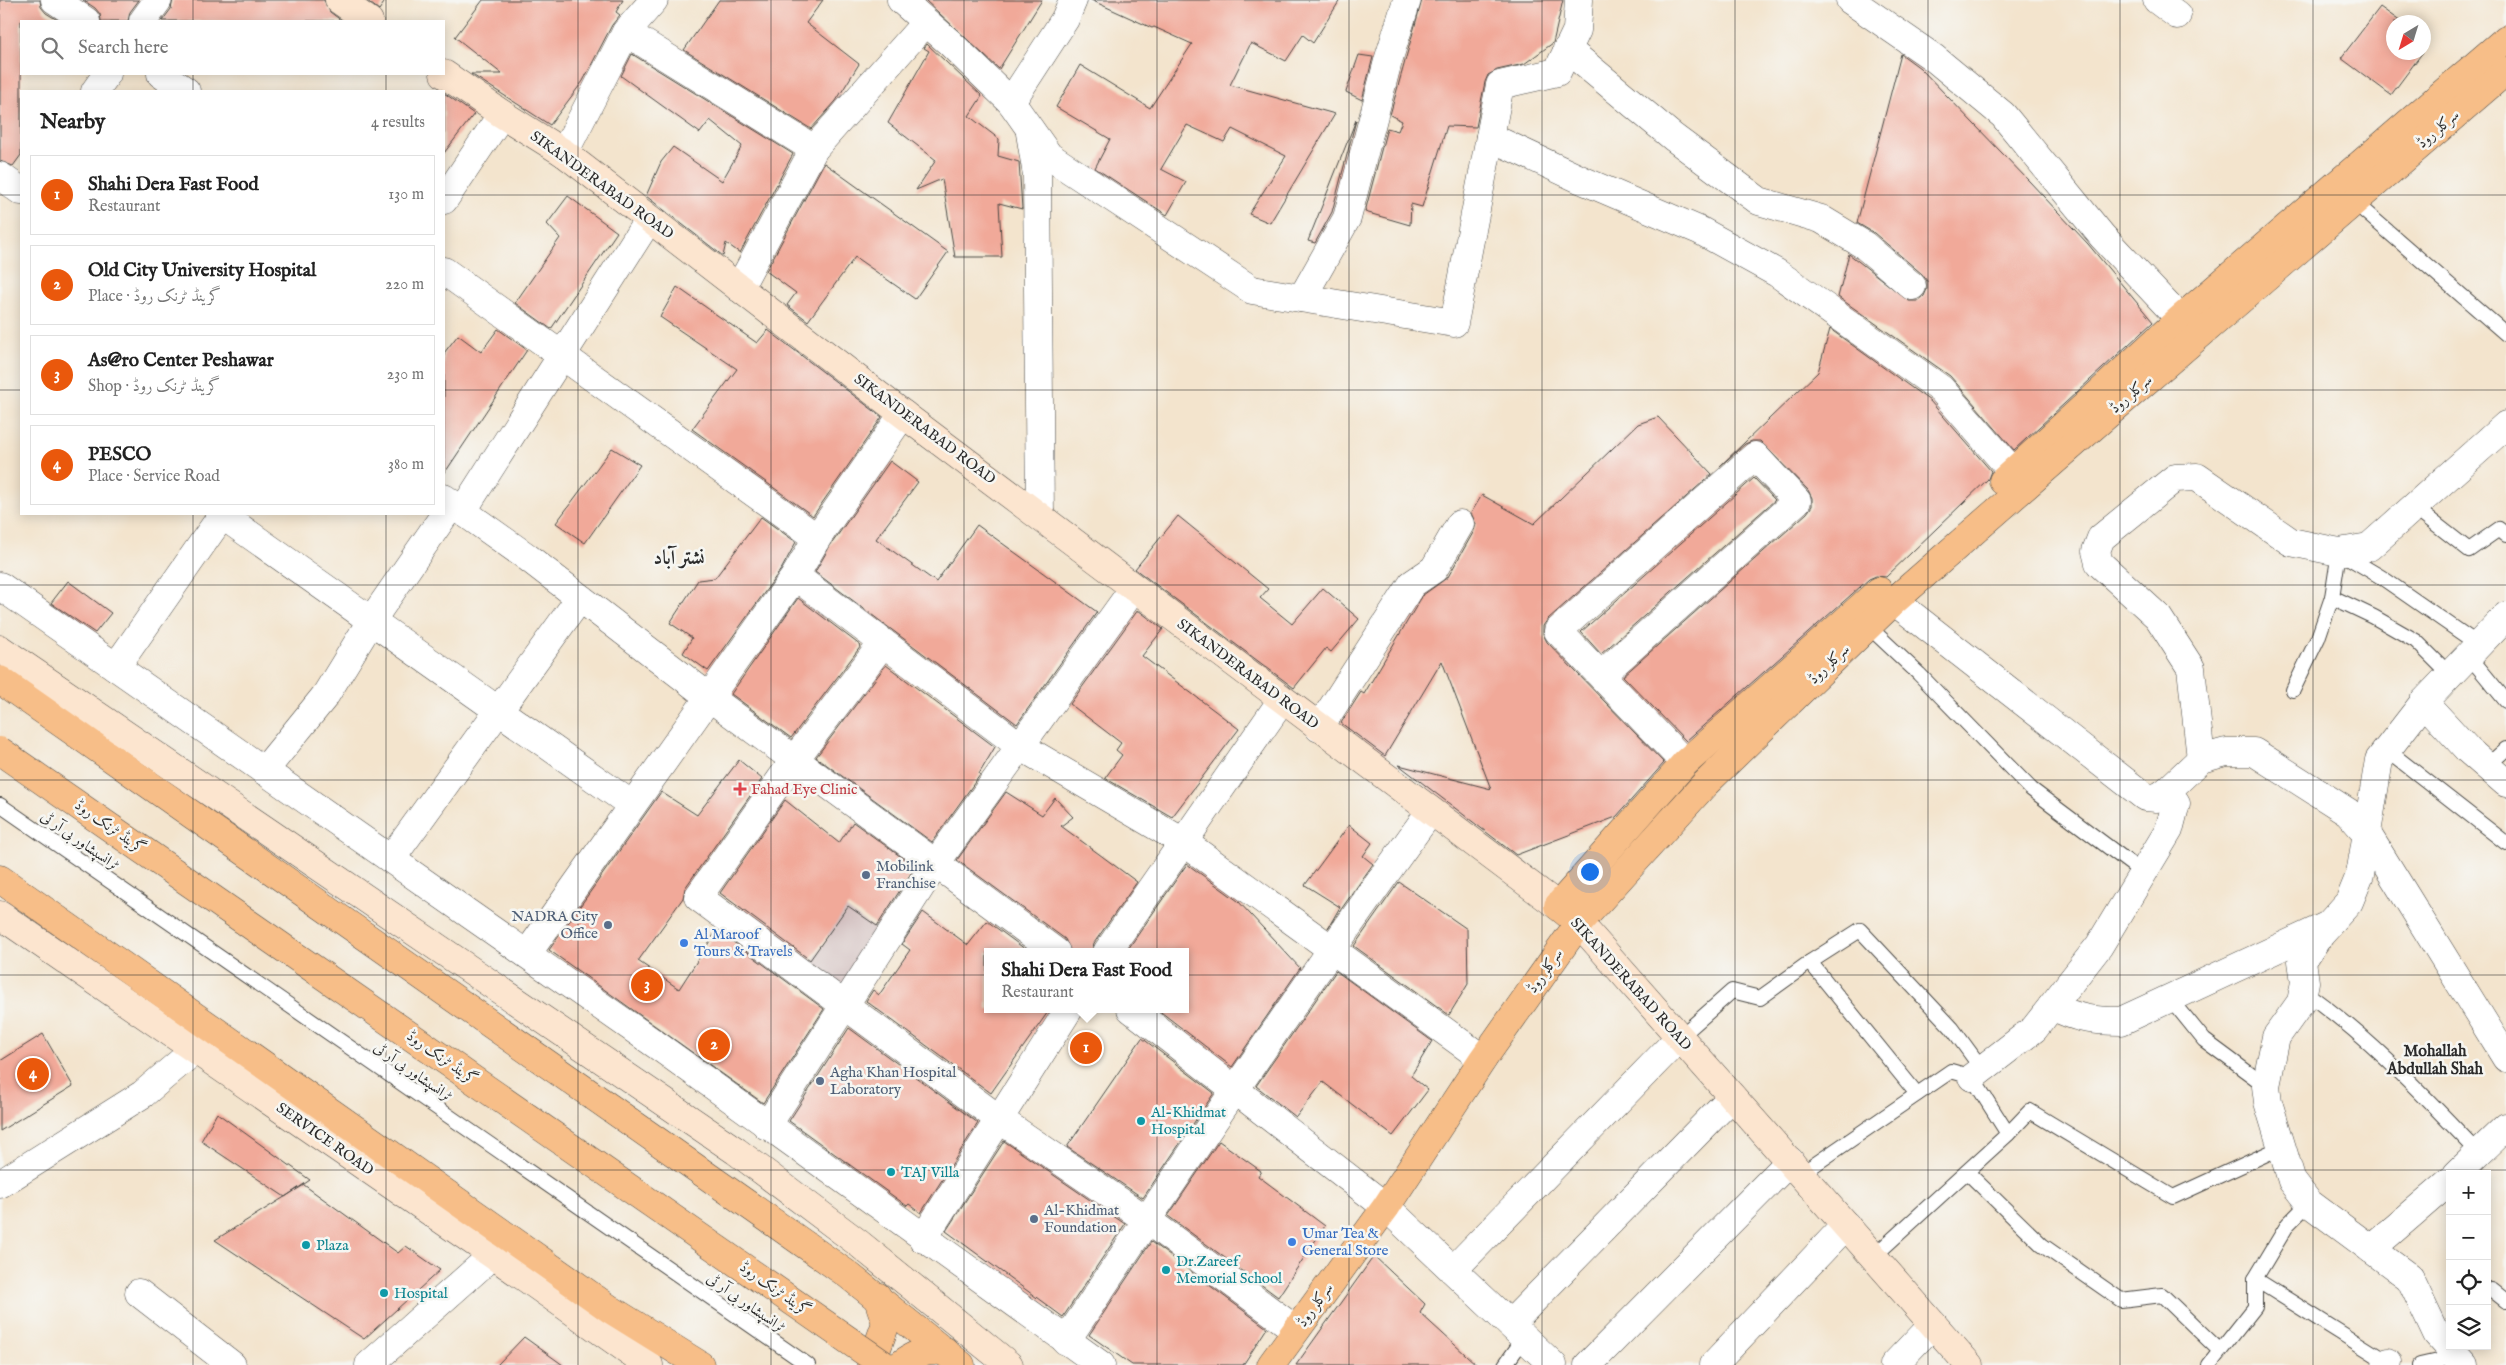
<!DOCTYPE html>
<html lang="en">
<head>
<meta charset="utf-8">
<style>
	body { margin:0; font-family:"IM FELL English",Amiri,serif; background:#f2f2f2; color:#222 }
	.controls { position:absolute; right:15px; bottom:15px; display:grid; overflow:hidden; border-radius:0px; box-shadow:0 2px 12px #0003 }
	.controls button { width:45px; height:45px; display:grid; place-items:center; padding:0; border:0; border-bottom:1px solid #e0e0e0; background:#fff; color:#222; font:25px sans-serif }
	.compass { position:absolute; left:2386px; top:15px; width:45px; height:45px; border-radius:50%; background:#fff; box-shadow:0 2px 12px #0003; rotate:218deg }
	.you { position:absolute; left:1589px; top:871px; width:18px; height:18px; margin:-12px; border:4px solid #fff; border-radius:50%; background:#1a73e8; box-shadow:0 0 0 8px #1a73e833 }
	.badge { display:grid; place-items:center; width:32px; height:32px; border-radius:50%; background:#ea580c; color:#fff; font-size:16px; font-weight:700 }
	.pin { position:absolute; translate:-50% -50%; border:2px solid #fff; box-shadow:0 1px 5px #0006 }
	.popup { position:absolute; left:984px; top:948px; width:205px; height:65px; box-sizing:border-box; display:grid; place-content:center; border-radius:0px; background:#fff; filter:drop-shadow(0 1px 4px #0005); font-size:16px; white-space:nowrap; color:#767676 }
	.popup b { font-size:19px; color:#222 }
	.popup::after { content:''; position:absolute; left:50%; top:100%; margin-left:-10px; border:10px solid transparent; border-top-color:#fff }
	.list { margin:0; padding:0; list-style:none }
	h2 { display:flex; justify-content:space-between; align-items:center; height:65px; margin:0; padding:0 20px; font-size:21px }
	h2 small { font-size:16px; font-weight:400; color:#767676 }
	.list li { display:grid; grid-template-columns:32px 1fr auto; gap:15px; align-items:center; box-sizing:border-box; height:80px; margin:0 10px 10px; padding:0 10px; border:1px solid #e0e0e0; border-radius:0px }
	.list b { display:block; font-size:19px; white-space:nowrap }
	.list p { margin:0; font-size:16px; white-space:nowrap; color:#767676 }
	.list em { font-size:16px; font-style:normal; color:#767676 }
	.icon { flex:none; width:28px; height:28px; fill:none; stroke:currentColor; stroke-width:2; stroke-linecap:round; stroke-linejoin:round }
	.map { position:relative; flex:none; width:2506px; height:1365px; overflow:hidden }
	.search { position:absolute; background:#fff; box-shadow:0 2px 12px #0003; left:20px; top:20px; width:425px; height:55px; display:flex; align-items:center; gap:12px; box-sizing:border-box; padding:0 18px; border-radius:0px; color:#767676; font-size:19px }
	.panel { position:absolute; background:#fff; box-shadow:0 2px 12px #0003; left:20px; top:90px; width:425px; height:425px; border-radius:0px }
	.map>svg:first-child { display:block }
</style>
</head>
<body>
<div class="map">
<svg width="2506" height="1365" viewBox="0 0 2506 1365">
	<rect width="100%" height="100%" fill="#f6f6f2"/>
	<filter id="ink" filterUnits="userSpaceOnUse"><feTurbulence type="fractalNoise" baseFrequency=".02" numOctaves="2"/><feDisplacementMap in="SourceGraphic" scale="10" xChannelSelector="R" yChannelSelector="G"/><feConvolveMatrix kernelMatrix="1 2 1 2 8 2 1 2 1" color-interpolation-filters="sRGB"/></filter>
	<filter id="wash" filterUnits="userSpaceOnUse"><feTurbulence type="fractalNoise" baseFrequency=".0096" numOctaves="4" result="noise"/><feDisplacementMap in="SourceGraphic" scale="20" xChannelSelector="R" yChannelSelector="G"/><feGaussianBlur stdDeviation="1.12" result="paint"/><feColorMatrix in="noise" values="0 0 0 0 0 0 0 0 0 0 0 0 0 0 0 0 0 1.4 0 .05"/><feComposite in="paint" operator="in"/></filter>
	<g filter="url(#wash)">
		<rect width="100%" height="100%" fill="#f3e4cd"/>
		<path fill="#d2bfbf" d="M824,893l57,40 -38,56 -33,-24 19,-29 -24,-17z"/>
		<g id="blocks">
			<g fill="#f1a999">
				<path d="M0,0h40l1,7 5,6 13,8h-38v134l-8,11 -13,-5z"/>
				<path d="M83,0h56l-9,12 -2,9h-27l-1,-7 -5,-6z"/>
				<path d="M173,0h151l6,12 12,9h-180l9,-12z"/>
				<path d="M366,0h20l-7,10z"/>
				<path d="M483,0h140l-7,12 4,3 -8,10 -29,56 -33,44 -79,-51h31l-47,-37z"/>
				<path d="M719,0h104l-17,23 53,41 -23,37 -25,28 -127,-79z"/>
				<path d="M925,0h117l-43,69z"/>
				<path d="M1091,0h249l-27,43 -10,-8 -17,26 -35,-18 -21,42 105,29 -65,109 -21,-9 37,-58 -54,-27 -8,13 -37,-17 -26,44 25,13 -19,33 -72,-47 15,-29 -54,-32 24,-42 70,43 42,-64 -38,-17 -2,1z"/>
				<path d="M1422,0h141l-10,43 -29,21 -27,6 -9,5 -3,7 -9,45 -29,-1 -25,81 -11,-3 -1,21 -45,-13 22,-84 11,3 4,-10 -12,-6z"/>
				<path d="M2380,7l21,15h-7v30h29l-32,43 -50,-37z"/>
				<path d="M927,44l55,52 -13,20 30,23 -1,17 21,6 3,47 -23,-6 3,54h-47l-13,-78 -26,11 20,-30 -48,-37 41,-72 -5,-3z"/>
				<path d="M632,54l161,100 -53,99 -14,-10 -3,13 -77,-60 15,-34 12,-15 49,34 20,-35 -32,-26 -10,13 -79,-57z"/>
				<path d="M1901,54l19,14 109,113 59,63 65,78 -139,128 -64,-74 -112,-79 11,-43 60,47h9l6,-5 3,-7v-8l-5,-7 -48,-41 -17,-10z"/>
				<path d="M1359,55l14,2 -11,43 -16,-8z"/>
				<path d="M444,93l30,21 -30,39z"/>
				<path d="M1356,120l-24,92 -17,31 -7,-2z"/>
				<path d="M824,163l124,89 -33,47 -60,-42 -47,64 -21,-16 9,-12 -30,-22z"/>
				<path d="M568,196l49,36 -66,97 -36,-26 45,-65 -13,-14z"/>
				<path d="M677,287l80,56 11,-13 114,87 -69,99 -121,-87 45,-60 -77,-52z"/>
				<path d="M498,329l29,21 -83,124v-121l14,-18 23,17z"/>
				<path d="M1830,329l100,72 61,70 -3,8 -102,98 -10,-1 -7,3 -183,162 -63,-65 184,-163 5,-7v-8l-4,-8 -48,-49h-8l-7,3 -26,23 99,-95z"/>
				<path d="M1658,417l54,57 -164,145 -5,7v8l4,8 117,121 -48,54 -100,38 -117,-90 92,24 -49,-128 -57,95 -44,-33 20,-31 3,2 59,-99 25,-18 26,-46 2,-7 -5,-11 11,-18 52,29 104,-100z"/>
				<path d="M612,448l28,17 -55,78 -29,-20z"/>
				<path d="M890,461l28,21 -42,57 60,43 41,-57 120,87 -80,112 -202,-152 15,-26z"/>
				<path d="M1754,478l21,22 -174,154 -20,-22z"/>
				<path d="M1178,516l90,73 -8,9 32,26 31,-36 36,31 -28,33 -5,-4 -32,40 -159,-119z"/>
				<path d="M761,517l35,25 -14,26 -74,103 -25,-18 9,-15 -22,-15 28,-43 17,-2z"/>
				<path d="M68,581l43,32 -16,20 -44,-30z"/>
				<path d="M798,598l63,48 -70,92 -60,-44z"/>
				<path d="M1138,610l25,19 -21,27 97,73 -67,88 -67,-39 17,-23 -6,-5 5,-7 -51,-39z"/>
				<path d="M886,665l109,82 -16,27 1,1 -48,67 -116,-85z"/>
				<path d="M739,760l23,19 -77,109 -2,10 -45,63 41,28 38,-59 107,79 -61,94 -214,-153 112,-158 36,23z"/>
				<path d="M1006,792l36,23 13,-17 18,19 -12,9 76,56 -43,61 -2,9h-21l-6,-13 -108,-79z"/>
				<path d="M785,800l54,43 14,-21 62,45 -38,59 -29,-20 -38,54 -90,-67z"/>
				<path d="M1349,825l23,18 -9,13 10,8 -45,64 12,-21 -35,-22z"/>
				<path d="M1187,864l51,37 62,67 -68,99 -75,-58h28v-57h-59z"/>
				<path d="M1399,882l68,47 1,55 -19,31 -95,-69z"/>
				<path d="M923,912l45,33 19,-24 42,31h-42v57h63l-59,84 -125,-92 7,-11 6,5 31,-45 -8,-6z"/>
				<path d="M1336,971l96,70 -21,35 17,14 -35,46 -70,-54 -27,35 -40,-31z"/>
				<path d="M849,1028l129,95 -57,90 -12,-9 -2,2 -118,-85z"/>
				<path d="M43,1034l30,52 -73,45v-70z"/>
				<path d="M1142,1038l72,55 -71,105 -76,-51z"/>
				<path d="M217,1113l93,67 -25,17 -84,-56z"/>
				<path d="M1004,1141l121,83 -62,93 -117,-86z"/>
				<path d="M1219,1141l42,30 -3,5 67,50 -47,71 -110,-81z"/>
				<path d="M304,1185l94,68 8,-7 34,24 -76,69 -149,-99z"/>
				<path d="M1151,1242l116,86 -24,37h-111l-43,-30z"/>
				<path d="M1374,1256l51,48 -5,9 57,52h-181z"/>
				<path d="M524,1337l39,28h-66z"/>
			</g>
		</g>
	</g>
	<g filter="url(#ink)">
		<use href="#blocks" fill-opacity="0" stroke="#494743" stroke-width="1"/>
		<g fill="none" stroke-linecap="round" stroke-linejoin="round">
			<g stroke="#494743" stroke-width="16">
				<g id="lane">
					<path d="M2354,202l152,132"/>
					<path d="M2414,507l55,43 30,-21 7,6"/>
					<path d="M2332,597l42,20 42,24 34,34"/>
					<path d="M1868,626l51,48 112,115 112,84"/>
					<path d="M2469,656l37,45"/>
					<path d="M2293,690l25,-52 14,-41 7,-45 42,25 98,68"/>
					<path d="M2387,750l119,93"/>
					<path d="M2487,766l19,-17"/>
					<path d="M0,805l808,560"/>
					<path d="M1810,962l107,132"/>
					<path d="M2303,991c66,45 121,105 176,162"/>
					<path d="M2170,998l34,42 62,46"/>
					<path d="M1680,1037l52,-46 28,7 50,-36 50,-32 92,98 30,41"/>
					<path d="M2008,1134l22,-23 143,86 109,-50"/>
					<path d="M1967,1172l75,73 79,55 41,-5 58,56"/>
					<path d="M1801,1174l150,-103 21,6 36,57 -135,123"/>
					<path d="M2255,1279l137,86"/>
					<path d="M2492,1290l14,11"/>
					<path d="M1505,1365l20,-28"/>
					<path d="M2209,1365l46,-58v-28l33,-55 21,-21"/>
					<path d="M2420,1365l35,-8"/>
				</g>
			</g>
			<g stroke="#494743" stroke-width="29">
				<g id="street">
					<path d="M55,0l31,21"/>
					<path d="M901,0l48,42 62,60 38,54 203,134 202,33 46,-238 57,-13 20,-42 2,-30"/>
					<path d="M1850,0l84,58 69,57 99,121 78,83"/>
					<path d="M2157,0l20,15"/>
					<path d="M143,21l15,-21"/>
					<path d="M626,32l188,117"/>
					<path d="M1567,49l106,88 86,64 62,18 43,26 48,41"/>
					<path d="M161,74l25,17"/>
					<path d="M95,91l12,-17"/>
					<path d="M1011,102l54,-83 8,-19"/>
					<path d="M1030,133l7,42 3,341"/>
					<path d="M1490,137l92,43 119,51 76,42 164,116 72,83"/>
					<path d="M564,153l62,-121 28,-32"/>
					<path d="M0,176l21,15"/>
					<path d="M444,200l58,-86"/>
					<path d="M444,271l373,267"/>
					<path d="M739,288l75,-139 112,-127"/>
					<path d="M1302,298l45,-80 41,-157 19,-61"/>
					<path d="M444,498l83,59 182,140 347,255"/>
					<path d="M462,512l187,-293"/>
					<path d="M222,515l410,290"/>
					<path d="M795,576l225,170 165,97 298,216"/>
					<path d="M0,586l658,460 443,319"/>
					<path d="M1894,601l251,196 12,1 10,-7 34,-32 25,-7h28l94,60 20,23 138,223"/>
					<path d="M883,643l-88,116 -97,138 301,222 148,101 149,110"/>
					<path d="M116,667l107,-153"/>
					<path d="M1601,675l196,-174 -42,-45 -197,175 127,132"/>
					<path d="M2424,702l44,48 38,33"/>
					<path d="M1319,728l93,-144 22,-15 26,-45"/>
					<path d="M2201,759l-10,-91 -33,-51 -59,-54 -3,-12 5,-13 74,-60 22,-1 94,65 48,10 30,-5 137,-122"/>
					<path d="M264,771l61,-75 46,-75 81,-117"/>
					<path d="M391,859l189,-261"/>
					<path d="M1107,952l175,-252"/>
					<path d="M527,954l268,-378 22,-38 86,-124"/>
					<path d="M2052,1006c26,13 40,15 69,15l203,-94"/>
					<path d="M1131,1009l255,198 167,158"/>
					<path d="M1972,1077l62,-48 65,-83 70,-116 7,-27 -9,-12"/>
					<path d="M767,1126l169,-263 198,-275"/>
					<path d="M2457,1174l49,-47"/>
					<path d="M0,1184l143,-90 53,-45"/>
					<path d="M923,1239l146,-230"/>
					<path d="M2371,1249l79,-68"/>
					<path d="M1453,1270l227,-233"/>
					<path d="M139,1293l93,72"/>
					<path d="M1510,1324l222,-227"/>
					<path d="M1066,1341c119,-178 238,-356 364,-529"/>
					<path d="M369,1365l124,-110"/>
					<path d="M1588,1365l202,-204"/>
					<path d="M1713,1365l133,-140"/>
					<path d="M1894,1365l39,-41"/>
					<path d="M2386,1365l2,-3"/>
					<path d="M2464,1365l-27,-30 -27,-57 -101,-75 -17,-22 -24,-79 -2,-16 10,-49 25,-35 4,-20 -3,-21 19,-28 28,-31 11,-27 19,-115 45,-58 82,-86"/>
				</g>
			</g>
			<g stroke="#494743" stroke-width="29">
				<g id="secondary">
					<path d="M339,0l30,21"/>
					<path d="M444,74l58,40 62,39 339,261 655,492"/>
					<path d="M0,649l736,502 121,91 152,123"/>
					<path d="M0,915l493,340 156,110"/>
					<path d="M1579,923l390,442"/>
				</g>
			</g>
			<g stroke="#494743" stroke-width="29">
				<g id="primary">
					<path d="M2003,481l177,-162 326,-280"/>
					<path d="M1579,923l-21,-17 127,-143 194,-172"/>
					<path d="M1271,1365l115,-158 97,-148 96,-136 126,-139 189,-183 222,-194 390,-336"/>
				</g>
			</g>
			<g stroke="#494743" stroke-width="29">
				<g id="highway">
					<path d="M0,680l847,594 114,91"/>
					<path d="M0,879l610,430 90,56"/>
					<path d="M871,1365l15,-42 -9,-27"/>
					<path d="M900,1365c15,-12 26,-15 45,-14"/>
				</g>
			</g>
			<use href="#lane" stroke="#fff" stroke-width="14"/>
			<use href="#street" stroke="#fff" stroke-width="28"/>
			<use href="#secondary" stroke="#fce5cf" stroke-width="28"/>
			<use href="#primary" stroke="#f7be88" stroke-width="28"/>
			<use href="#highway" stroke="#f7be88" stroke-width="28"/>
			<g stroke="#494743" stroke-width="29" stroke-linecap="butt">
				<path id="highway-bridge" d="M0,751l884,614"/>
			</g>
			<use href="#highway-bridge" stroke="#f7be88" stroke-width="28"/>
		</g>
	</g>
	<path fill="none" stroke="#2b2b2b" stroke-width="1" stroke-opacity="0.55" d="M193,0v21M386,0v21M578,0v1365M771,0v1365M964,0v1365M1157,0v1365M1349,0v1365M1542,0v1365M1735,0v1365M1928,0v1365M2120,0v1365M2313,0v1365M193,74v17M386,74v17M0,195h21M444,195h2062M0,390h21M444,390h2062M193,514v851M386,514v851M0,585h2506M0,780h2506M0,975h2506M0,1170h2506"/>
	<path fill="#e0444e" stroke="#f6f6f2" stroke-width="2" d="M737.5 781.5h5v5h5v5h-5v5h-5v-5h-5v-5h5z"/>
	<g fill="#5c6f8a" stroke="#f6f6f2" stroke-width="2">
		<circle cx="866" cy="875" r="5"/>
		<circle cx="608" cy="925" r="5"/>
		<circle cx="820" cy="1081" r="5"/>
		<circle cx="1034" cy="1219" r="5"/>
	</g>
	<g fill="#3f7fe0" stroke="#f6f6f2" stroke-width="2">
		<circle cx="684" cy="943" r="5"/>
		<circle cx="1292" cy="1242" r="5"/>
	</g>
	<g fill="#0f9aa8" stroke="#f6f6f2" stroke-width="2">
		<circle cx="1141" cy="1121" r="5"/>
		<circle cx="891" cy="1172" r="5"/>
		<circle cx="306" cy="1245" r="5"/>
		<circle cx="1166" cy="1270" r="5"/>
		<circle cx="384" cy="1293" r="5"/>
	</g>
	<g text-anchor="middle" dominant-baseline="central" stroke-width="5" stroke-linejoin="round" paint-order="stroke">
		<g font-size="15" fill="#2b2b2b" stroke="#f6f6f2">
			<text transform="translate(2438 129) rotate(-41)">سرکلر روڈ</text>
			<text transform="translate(602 185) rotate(36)">SIKANDERABAD ROAD</text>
			<text transform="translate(2131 394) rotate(-41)">سرکلر روڈ</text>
			<text transform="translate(925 429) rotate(37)">SIKANDERABAD ROAD</text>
			<text transform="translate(1829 664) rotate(-44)">سرکلر روڈ</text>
			<text transform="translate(1248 674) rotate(37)">SIKANDERABAD ROAD</text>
			<text transform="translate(110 827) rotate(35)">گرینڈ ٹرنک روڈ</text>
			<text transform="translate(80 841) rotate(35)">ٹرانسپشاور بی آر ٹی</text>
			<text transform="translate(1545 971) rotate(-55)">سرکلر روڈ</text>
			<text transform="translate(1631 984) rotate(48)">SIKANDERABAD ROAD</text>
			<text transform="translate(442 1058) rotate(35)">گرینڈ ٹرنک روڈ</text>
			<text transform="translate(413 1072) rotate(35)">ٹرانسپشاور بی آر ٹی</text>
			<text transform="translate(325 1139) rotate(35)">SERVICE ROAD</text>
			<text transform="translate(775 1289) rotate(35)">گرینڈ ٹرنک روڈ</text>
			<text transform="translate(746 1303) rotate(35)">ٹرانسپشاور بی آر ٹی</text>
			<text transform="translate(1315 1305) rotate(-54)">سرکلر روڈ</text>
		</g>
		<g font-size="15" fill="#be3a42" stroke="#f6f6f2" text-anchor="start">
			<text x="751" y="789">Fahad Eye Clinic</text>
		</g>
		<g font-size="15" fill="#4e5e75" stroke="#f6f6f2" text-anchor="start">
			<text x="876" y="866">Mobilink<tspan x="876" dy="17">Franchise</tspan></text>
			<text x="598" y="916" text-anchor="end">NADRA City<tspan x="598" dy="17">Office</tspan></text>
			<text x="830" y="1072">Agha Khan Hospital<tspan x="830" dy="17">Laboratory</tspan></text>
			<text x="1044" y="1210">Al-Khidmat<tspan x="1044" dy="17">Foundation</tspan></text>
		</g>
		<g font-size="15" fill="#366cbe" stroke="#f6f6f2" text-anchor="start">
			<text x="694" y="934">Al Maroof<tspan x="694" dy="17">Tours &amp; Travels</tspan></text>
			<text x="1302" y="1233">Umar Tea &amp;<tspan x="1302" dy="17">General Store</tspan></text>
		</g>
		<g font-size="15" fill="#0d838f" stroke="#f6f6f2" text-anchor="start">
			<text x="1151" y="1112">Al-Khidmat<tspan x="1151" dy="17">Hospital</tspan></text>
			<text x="901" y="1172">TAJ Villa</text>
			<text x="316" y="1245">Plaza</text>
			<text x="1176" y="1261">Dr.Zareef<tspan x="1176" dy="17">Memorial School</tspan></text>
			<text x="394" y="1293">Hospital</text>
		</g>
		<g font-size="16" font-weight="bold" fill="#2b2b2b" stroke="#f6f6f2">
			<text x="2435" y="1052">Mohallah<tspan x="2435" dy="18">Abdullah Shah</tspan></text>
		</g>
		<g font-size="20" font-weight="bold" fill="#2b2b2b" stroke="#f6f6f2">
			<text x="679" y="558">نشتر آباد</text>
		</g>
	</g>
</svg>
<div class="controls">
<button>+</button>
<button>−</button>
<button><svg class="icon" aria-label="locate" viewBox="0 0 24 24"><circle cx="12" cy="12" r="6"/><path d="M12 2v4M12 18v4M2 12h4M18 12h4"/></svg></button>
<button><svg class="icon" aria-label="layers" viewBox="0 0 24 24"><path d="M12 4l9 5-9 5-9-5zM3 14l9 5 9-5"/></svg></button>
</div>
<svg class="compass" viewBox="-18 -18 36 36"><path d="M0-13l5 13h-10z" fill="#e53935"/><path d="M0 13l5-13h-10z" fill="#767676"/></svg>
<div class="you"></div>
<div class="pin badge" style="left:1086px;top:1048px">1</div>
<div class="popup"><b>Shahi Dera Fast Food</b>Restaurant</div>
<div class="pin badge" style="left:714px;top:1045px">2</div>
<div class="pin badge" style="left:647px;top:985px">3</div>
<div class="pin badge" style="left:33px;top:1074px">4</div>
<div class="search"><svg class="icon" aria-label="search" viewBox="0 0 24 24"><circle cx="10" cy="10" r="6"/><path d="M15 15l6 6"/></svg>Search here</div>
<section class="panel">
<h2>Nearby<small>4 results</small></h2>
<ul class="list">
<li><span class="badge">1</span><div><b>Shahi Dera Fast Food</b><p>Restaurant</p></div><em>130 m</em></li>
<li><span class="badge">2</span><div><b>Old City University Hospital</b><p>Place · گرینڈ ٹرنک روڈ</p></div><em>220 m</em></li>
<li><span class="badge">3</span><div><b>As@ro Center Peshawar</b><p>Shop · گرینڈ ٹرنک روڈ</p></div><em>230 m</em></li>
<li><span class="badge">4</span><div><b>PESCO</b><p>Place · Service Road</p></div><em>380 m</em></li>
</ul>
</section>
</div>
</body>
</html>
